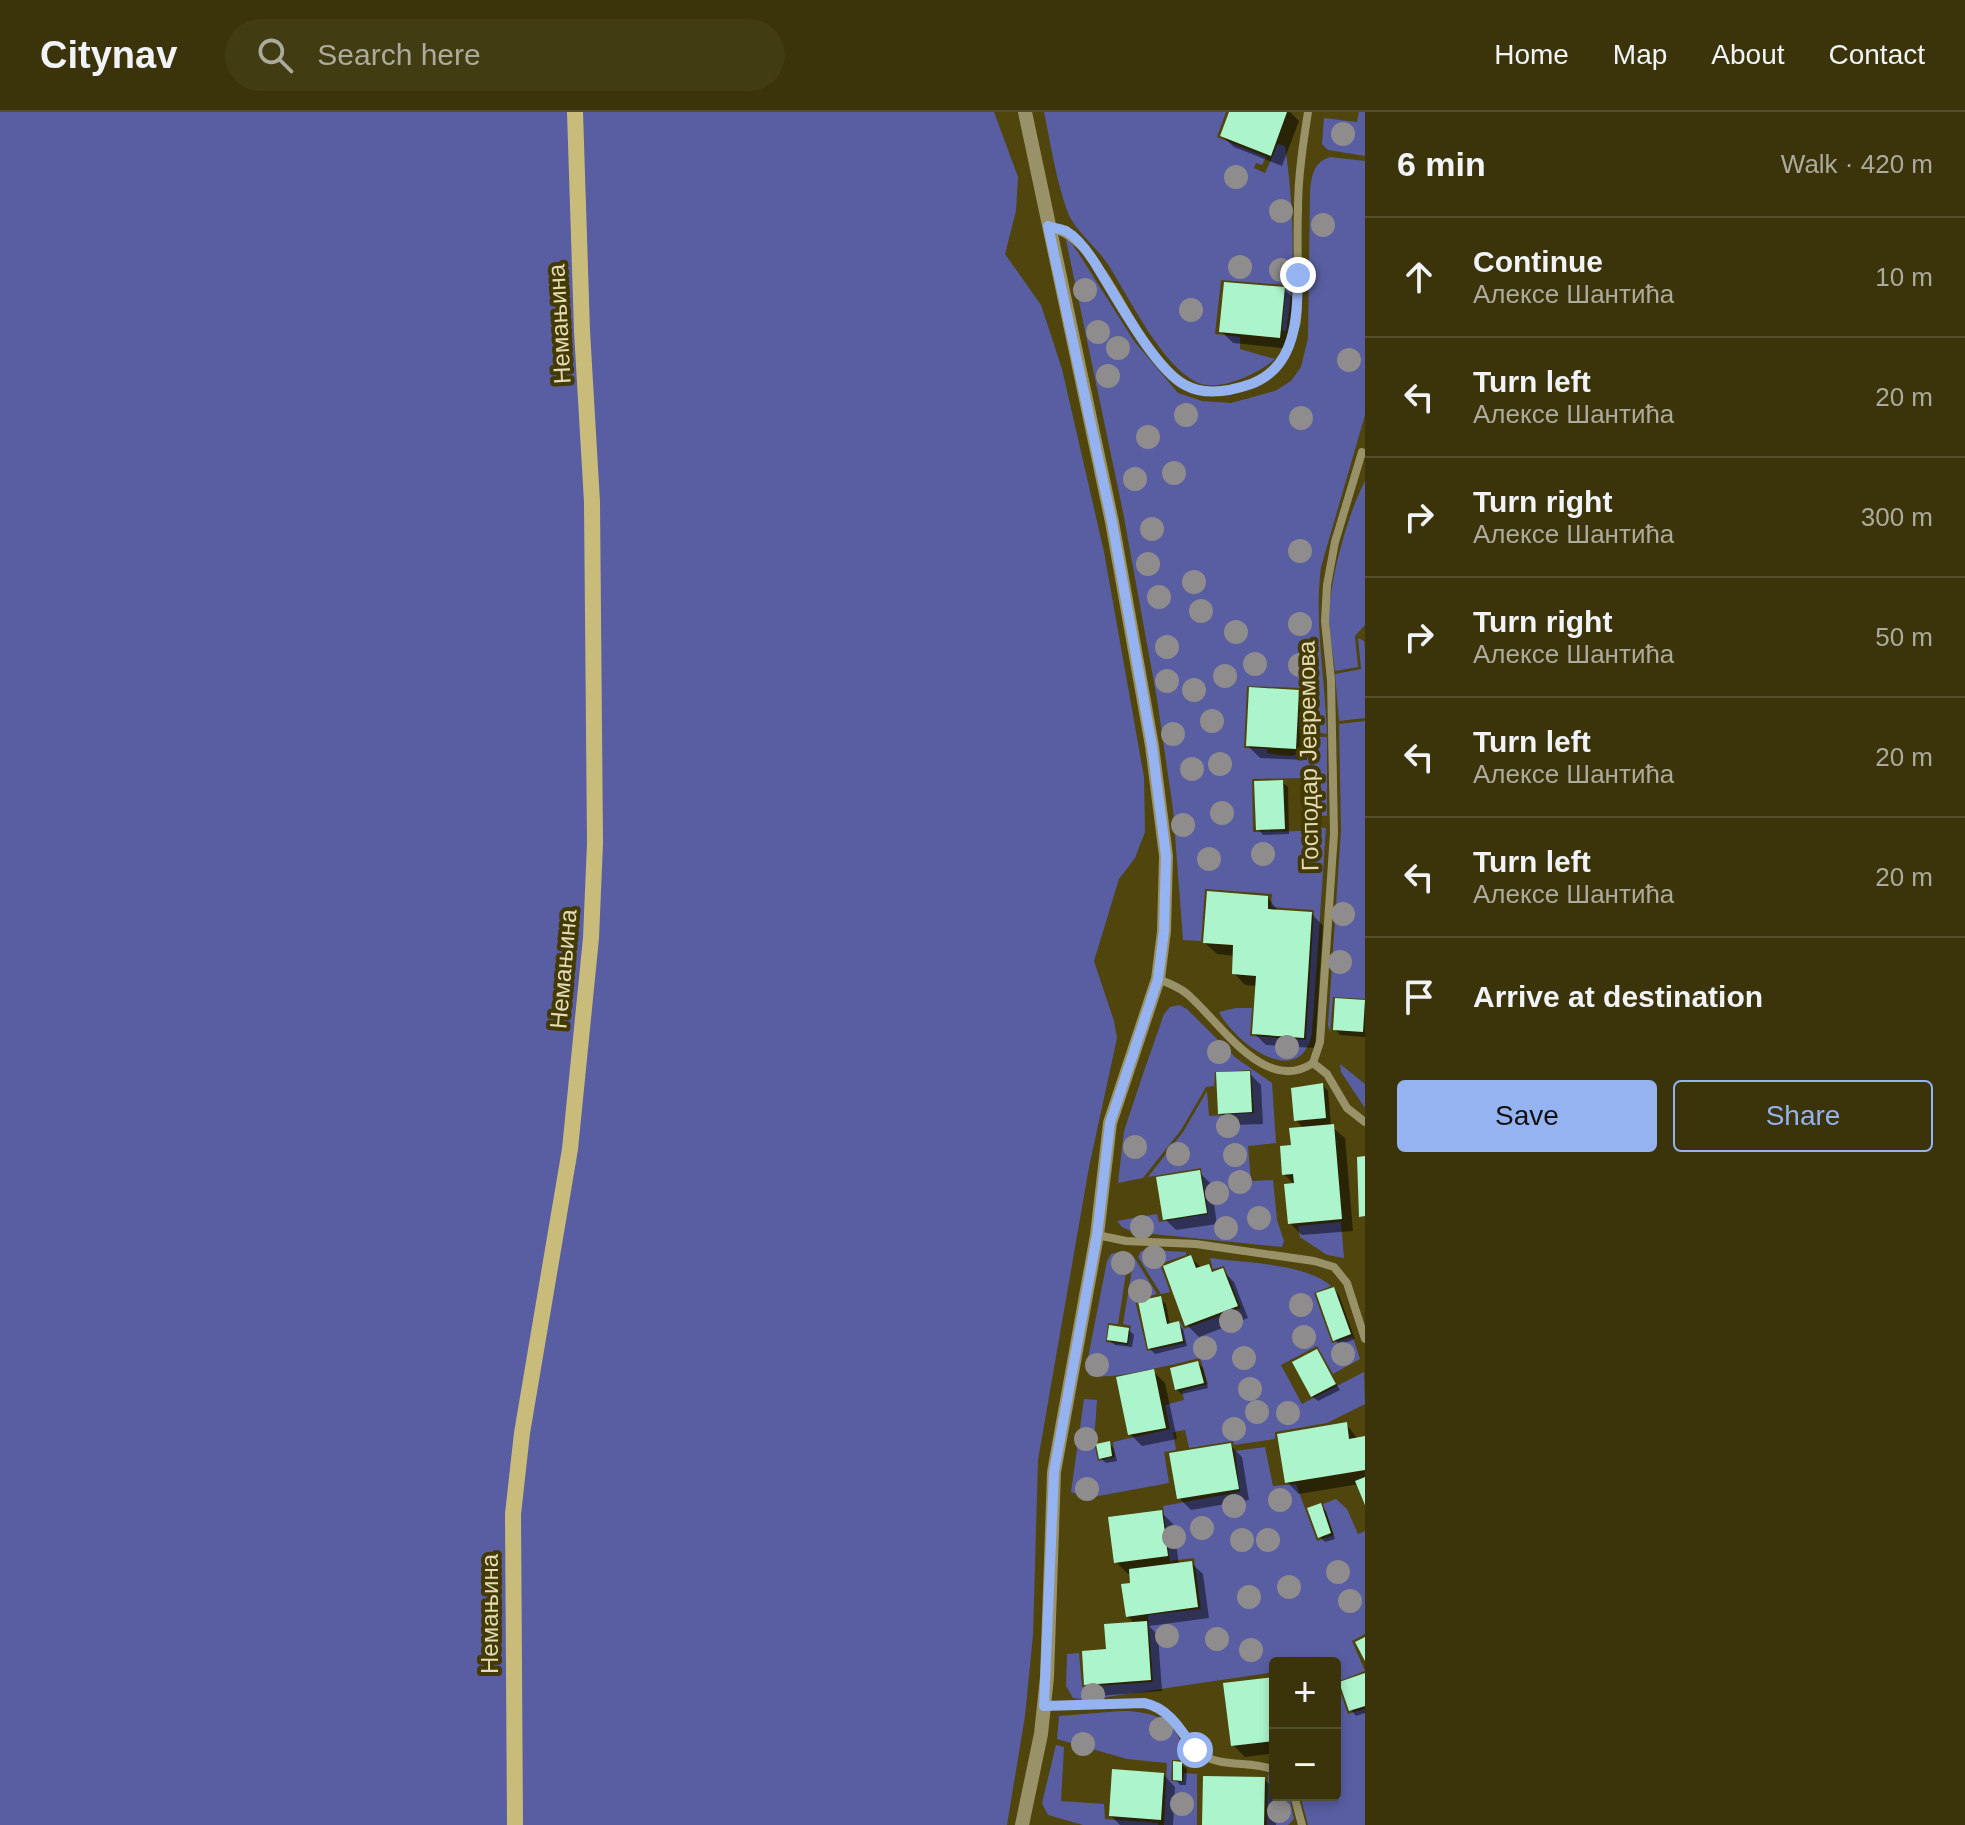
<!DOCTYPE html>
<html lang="en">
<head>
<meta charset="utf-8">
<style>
	body { margin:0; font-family:Arial,sans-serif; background:#423c13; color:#f1f3f6 }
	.controls { position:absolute; right:24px; bottom:24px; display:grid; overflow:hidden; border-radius:8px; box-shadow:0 4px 12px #0003 }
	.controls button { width:72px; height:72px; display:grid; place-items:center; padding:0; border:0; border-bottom:2px solid #544f2b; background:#3b340a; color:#f1f3f6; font:40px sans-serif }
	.stop { position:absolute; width:24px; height:24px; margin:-18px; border:6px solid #95b2f1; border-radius:50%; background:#fff }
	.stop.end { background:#95b2f1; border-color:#fff; box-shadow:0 2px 8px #0008 }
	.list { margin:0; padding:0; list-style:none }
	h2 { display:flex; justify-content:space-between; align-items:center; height:104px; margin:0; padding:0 32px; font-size:34px }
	h2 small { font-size:26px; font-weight:400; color:#acaa9c }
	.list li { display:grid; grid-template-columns:52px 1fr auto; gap:24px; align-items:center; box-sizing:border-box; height:120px; padding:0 32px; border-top:2px solid #544f2b }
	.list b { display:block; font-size:30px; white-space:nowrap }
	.list p { margin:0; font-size:26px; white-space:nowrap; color:#acaa9c }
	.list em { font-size:26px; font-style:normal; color:#acaa9c }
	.actions { display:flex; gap:16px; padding:24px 32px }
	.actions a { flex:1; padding:18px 0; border:2px solid #95b2f1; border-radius:8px; text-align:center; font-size:28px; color:#95b2f1 }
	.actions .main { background:#95b2f1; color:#111 }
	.icon { flex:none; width:44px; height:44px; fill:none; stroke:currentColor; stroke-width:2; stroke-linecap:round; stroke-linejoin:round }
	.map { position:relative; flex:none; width:1365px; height:1713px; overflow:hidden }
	header { display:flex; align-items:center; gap:48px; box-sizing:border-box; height:112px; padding:0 40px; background:#3b340a; border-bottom:2px solid #544f2b }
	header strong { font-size:38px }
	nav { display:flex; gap:44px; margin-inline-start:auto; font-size:28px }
	.search { width:560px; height:72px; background:#423c13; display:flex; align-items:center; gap:20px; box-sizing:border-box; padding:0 28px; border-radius:44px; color:#acaa9c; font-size:30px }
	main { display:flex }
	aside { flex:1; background:#3b340a }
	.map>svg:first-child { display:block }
</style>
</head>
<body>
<header>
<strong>Citynav</strong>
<div class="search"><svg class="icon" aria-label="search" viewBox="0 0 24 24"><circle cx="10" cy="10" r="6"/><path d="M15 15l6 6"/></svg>Search here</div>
<nav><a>Home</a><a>Map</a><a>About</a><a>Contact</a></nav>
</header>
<main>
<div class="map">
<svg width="1365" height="1713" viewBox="0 0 1365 1713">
	<rect width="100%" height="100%" fill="#4f450d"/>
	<g fill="#595ea2">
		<path d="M0,0h994l24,65 -2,34 -11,43 36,51 21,64 42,183 40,225 1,55 -10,26 -16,21 -25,82 20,60 3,17 -28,129 -51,293 -5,175 -8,81 -18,109h-1007z"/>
		<path d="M1044,0h182l-9,25 49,20 -4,8 -6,-2 -2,5 11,5 13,-29 7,2c9,60 11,125 1,185l-4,-1 4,-45 -65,-5 -6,54 25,3v12l35,10c-17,15 -57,34 -79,23 -35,-18 -66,-83 -87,-116 -11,-18 -33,-34 -41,-53 -12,-32 -17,-68 -24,-101z"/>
		<path d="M1359,0h6v44l-37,-6 -6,-6 2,-26 33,4z"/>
		<path d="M1330,45l35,4v254l-44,152c-7,54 4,112 6,167l-28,-5 2,-41 -54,-2 -3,62 23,1v4c24,3 32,9 41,-16h19v79l-21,-1 -1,-37 -53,1 1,53 48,-1 1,-5 24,2 -14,205c-12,59 -77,10 -93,-21l17,-4h16l-2,28 56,4 8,-130 -43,-3 1,-13 -67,-5 -4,52 -18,-1 -10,-131 -16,-110 -34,-187 -57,-272 4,1 9,13 55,87 44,52 24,8 29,2 44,-12 16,-10 10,-14 7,-29 2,-147c2,-16 3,-28 20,-34z"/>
		<path d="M1365,369v144l-10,11 3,31 -23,4c-2,-16 -5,-33 -6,-50 -1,-37 19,-108 36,-140z"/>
		<path d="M1358,526l6,3 1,7v70l-26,3 -4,-47 26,-5z"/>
		<path d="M1365,609v278l-32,-2 -3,35 -2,-7 13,-195 -2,-106z"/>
		<path d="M1179,893l8,4 49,49 36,25 4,60 -28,3 3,35 22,-1 4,40 7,21 -2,6 -149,-15 -11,-5 -5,-6 40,-7 2,8 49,-8 -7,-46 -53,9 35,-45 24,-41 2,25 45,-3 -3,-43 -36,2 -1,14 -8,1 -25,43 -38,48 -25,5 6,-52 20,-60 20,-57 6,-7z"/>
		<path d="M1340,952l25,20v24l-24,-36z"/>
		<path d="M1341,1110l3,36 -17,-3 -27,-18 -2,-11z"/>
		<path d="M1150,1138l36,2v3l-26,9 10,28 -9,2 -23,-37 3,-6z"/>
		<path d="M1124,1139l4,9 -10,64 -10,-1 -2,19 22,3 3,-19 -8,-2 11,-67 23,37 -22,6 12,51 38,-8 -6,-23 5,9 57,-21 -17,-42 -11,3 -3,-11c34,5 95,5 121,28l-17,7 18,50 21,-6 7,22 -27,15 -16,-28 -36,19 21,39 62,-32 1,32 -38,19 -52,9v7l-41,6 -1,-4 -44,7 -4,-18 -12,2 3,18 -12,2 5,31 -81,15 -17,-6 13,-93 13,1 -3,43 4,18 17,-4 -2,-15 57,-13 -5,-24 19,-5 -2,-9 26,-7 -8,-26c-22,5 -93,24 -111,17l-2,-12 20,-102 4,-7z"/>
		<path d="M1265,1335l8,39 23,-2 21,57 17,-6 -11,-31 13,-5 11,10 11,25 7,-3v103l-13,7 13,30 -28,11 11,32 17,-5v116h-57l-8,-30h35v-132h-60v9l-189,28 -13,-2 -7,-12 1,-32 12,-1 3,34 71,-5 -5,-67 53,-6 -7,-51 -24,3 -7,-55 77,-14 -5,-41z"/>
		<path d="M1121,1599c34,0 62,10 62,49h-11l-1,21 12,1 1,-9 13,1v51h-33l3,-62 -40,-4 -70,-20 2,-23z"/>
		<path d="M1056,1633l8,2 -3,54 43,3 1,15 54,4 -1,2h-75l-35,-10 -6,-12z"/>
		<path d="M1274,1661l1,22h14l5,24 -6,6h-21l1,-51z"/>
	</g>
	<g fill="#0007">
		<path d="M1231,0h59l9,9 -17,45 -48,-19 -12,-11z"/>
		<path d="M1284,177l12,12 -5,48 -58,-6 -12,-12z"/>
		<path d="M1298,580l12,11 -3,57 -47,-2 -12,-12z"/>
		<path d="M1282,670l6,5 1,47 -26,1 -5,-6z"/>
		<path d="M1268,786l11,14 33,2 11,12 -8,122 -49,-3 -12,-12 3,-47 -12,-1 -11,-12 1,-17 -18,-2 -12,-11z"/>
		<path d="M1365,891v34l-25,-2 -5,-6z"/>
		<path d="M1249,961l12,12 2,39 -31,1 -12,-12z"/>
		<path d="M1323,973l5,6 3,35 14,12 8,93 -51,4 -12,-12 5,-38 -11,-11 9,-27 11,-18 -8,-9z"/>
		<path d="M1199,1060l12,12 6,40 -41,6 -11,-11z"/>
		<path d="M1191,1146l11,10 6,-2 7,7 7,-3 12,12 14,36 -49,19 -12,-12z"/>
		<path d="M1334,1177l5,6 16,44 -15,6 -5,-5z"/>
		<path d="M1160,1187l6,5 4,21 8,-1 5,5 4,17 -32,8 -6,-6z"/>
		<path d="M1128,1217l6,6 -2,12 -17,-2 -6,-5z"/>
		<path d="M1317,1239l23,39 -22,11 -6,-5z"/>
		<path d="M1198,1251l5,5 5,20 -26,6 -6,-5z"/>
		<path d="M1154,1260l11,11 12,56 -35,7 -12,-12z"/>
		<path d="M1346,1312l12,15 7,-1v62l-6,-16 -60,10 -12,-12z"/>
		<path d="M1109,1331l5,6 3,12 -11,2 -6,-5z"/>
		<path d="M1230,1333l12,12 7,43 -58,10 -12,-12z"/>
		<path d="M1320,1394l6,5 9,28 -10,3 -5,-5z"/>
		<path d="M1161,1400l12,12 6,40 12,-1 12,11 6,44 -60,8 9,9 4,56 -64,5 -12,-12 22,-33 27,-27 -8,-8 6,-32 -2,-11 -3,1 -12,-12z"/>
		<path d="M1365,1563v38l-9,3 -5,-6z"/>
		<path d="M1275,1567v74l-30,4 -12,-12z"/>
		<path d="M1181,1652l6,5 -1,16h-6l-5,-6z"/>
		<path d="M1164,1663l11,12 -2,38h-53l-9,-9z"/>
		<path d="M1264,1667l11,11 1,35h-72z"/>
	</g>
	<g fill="#acf5cc">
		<path d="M1229,0h58l-16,44 -51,-20z"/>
		<path d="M1224,170l61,5 -5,51 -61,-6z"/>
		<path d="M1249,575l50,3 -3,59 -50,-3z"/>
		<path d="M1283,668l2,49 -29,1 -2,-49z"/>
		<path d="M1207,779l61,5v13l44,3 -8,126 -52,-4 4,-58 -24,-2 1,-29 -30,-2z"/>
		<path d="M1335,886l30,2 -2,32 -30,-2z"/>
		<path d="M1250,959l2,41 -34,2 -2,-42z"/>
		<path d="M1323,971l3,35 -32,3 -3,-33z"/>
		<path d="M1334,1012l8,95 -54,5 -4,-40 10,-1 -1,-9 -11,1 -2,-29 11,-1 -2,-17z"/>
		<path d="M1365,1044v60l-6,1 -2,-60z"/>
		<path d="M1200,1058l7,43 -44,7 -7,-43z"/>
		<path d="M1191,1143l5,13 13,-4 3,8 11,-4 15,38 -53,20 -22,-60z"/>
		<path d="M1334,1175l17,47 -18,7 -17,-48z"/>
		<path d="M1161,1184l6,28 12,-3 4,20 -35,8 -10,-48z"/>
		<path d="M1109,1213l20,3 -2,15 -20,-3z"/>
		<path d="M1317,1237l19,35 -25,13 -19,-35z"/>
		<path d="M1198,1249l6,22 -29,7 -5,-22z"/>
		<path d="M1154,1257l12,59 -38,7 -12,-58z"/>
		<path d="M1347,1310l2,17 16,-3v34l-80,13 -8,-49z"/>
		<path d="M1110,1329l2,15 -13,3 -3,-15z"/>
		<path d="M1231,1331l8,46 -62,10 -8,-46z"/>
		<path d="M1365,1365v28l-10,-24z"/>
		<path d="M1321,1391l10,30 -13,5 -11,-30z"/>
		<path d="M1162,1398l6,46 -54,7 -6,-46z"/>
		<path d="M1192,1449l6,46 -72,10 -5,-33 9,-1 -1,-14z"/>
		<path d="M1147,1509l4,59 -67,5 -2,-34 24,-2 -2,-25z"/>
		<path d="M1365,1525v24l-10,-19z"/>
		<path d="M1365,1561v33l-16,5 -10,-29z"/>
		<path d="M1275,1565v64l-44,5 -8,-63z"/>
		<path d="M1173,1649l9,1v19l-9,-1z"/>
		<path d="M1112,1657l52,4 -3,47 -52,-4z"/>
		<path d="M1203,1664l62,1 -1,48h-62z"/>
	</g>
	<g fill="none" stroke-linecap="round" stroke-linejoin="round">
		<g stroke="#999269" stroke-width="8">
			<path d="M1049,115c79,20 89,199 195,159 31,-11 44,-30 52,-61 3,-10 1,-21 2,-31 0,-28 -1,-57 0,-85 0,-32 5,-65 10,-97"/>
			<path d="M1158,867c10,4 19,7 28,14 33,27 78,103 127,70l7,-21 14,-209 -3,-153 -6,-59 2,-36 8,-43 27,-90"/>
			<path d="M1313,951l14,11 20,34 18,14"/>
			<path d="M1097,1123l29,6 70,3 118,17 20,6 13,16 18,56"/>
			<path d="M1044,1594l100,-3c31,6 32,30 53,48 21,18 54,9 78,19"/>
			<path d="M1294,1683l8,30"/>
		</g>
		<path stroke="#999269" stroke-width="14" d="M1022,1713l19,-91 6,-57 7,-205 43,-237 13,-112 48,-144 6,-48 2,-75 -14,-110 -40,-224 -87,-410"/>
		<path stroke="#c9bc7a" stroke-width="16" d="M515,1713l-2,-311 9,-81 48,-284 21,-211 4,-95 -3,-341 -10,-171 -7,-219"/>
	</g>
	<g fill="#8e8c8c">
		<circle cx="1343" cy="22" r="12"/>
		<circle cx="1236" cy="65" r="12"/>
		<circle cx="1281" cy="99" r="12"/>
		<circle cx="1323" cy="113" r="12"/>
		<circle cx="1240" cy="155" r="12"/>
		<circle cx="1281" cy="158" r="12"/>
		<circle cx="1085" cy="178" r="12"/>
		<circle cx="1191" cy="198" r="12"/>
		<circle cx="1098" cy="220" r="12"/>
		<circle cx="1118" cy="236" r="12"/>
		<circle cx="1349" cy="248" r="12"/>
		<circle cx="1108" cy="264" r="12"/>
		<circle cx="1186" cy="303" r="12"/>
		<circle cx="1301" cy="306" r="12"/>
		<circle cx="1148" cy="325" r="12"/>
		<circle cx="1174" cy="361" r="12"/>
		<circle cx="1135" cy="367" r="12"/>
		<circle cx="1152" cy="417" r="12"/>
		<circle cx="1300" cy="439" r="12"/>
		<circle cx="1148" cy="452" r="12"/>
		<circle cx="1194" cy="470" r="12"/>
		<circle cx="1159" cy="485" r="12"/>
		<circle cx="1201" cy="499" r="12"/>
		<circle cx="1300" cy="512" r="12"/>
		<circle cx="1236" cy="520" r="12"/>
		<circle cx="1167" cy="535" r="12"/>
		<circle cx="1255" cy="552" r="12"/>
		<circle cx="1300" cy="553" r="12"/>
		<circle cx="1225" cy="564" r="12"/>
		<circle cx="1167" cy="569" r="12"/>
		<circle cx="1194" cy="578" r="12"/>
		<circle cx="1212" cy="609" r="12"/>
		<circle cx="1173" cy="622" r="12"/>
		<circle cx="1220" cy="652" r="12"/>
		<circle cx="1192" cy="657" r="12"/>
		<circle cx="1222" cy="701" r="12"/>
		<circle cx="1183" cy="713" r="12"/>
		<circle cx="1263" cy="742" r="12"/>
		<circle cx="1209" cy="747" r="12"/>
		<circle cx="1343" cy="802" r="12"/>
		<circle cx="1340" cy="850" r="12"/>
		<circle cx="1287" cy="935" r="12"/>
		<circle cx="1219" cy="940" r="12"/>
		<circle cx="1228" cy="1014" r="12"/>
		<circle cx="1135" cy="1035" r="12"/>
		<circle cx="1178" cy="1042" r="12"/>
		<circle cx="1235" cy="1043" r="12"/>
		<circle cx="1240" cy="1070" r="12"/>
		<circle cx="1217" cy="1081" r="12"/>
		<circle cx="1259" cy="1106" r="12"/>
		<circle cx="1142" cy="1115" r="12"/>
		<circle cx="1226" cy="1116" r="12"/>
		<circle cx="1154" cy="1145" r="12"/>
		<circle cx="1123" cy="1151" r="12"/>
		<circle cx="1140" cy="1179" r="12"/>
		<circle cx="1301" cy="1193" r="12"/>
		<circle cx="1231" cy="1209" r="12"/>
		<circle cx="1304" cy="1225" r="12"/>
		<circle cx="1205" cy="1236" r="12"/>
		<circle cx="1343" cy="1242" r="12"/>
		<circle cx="1244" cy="1246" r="12"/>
		<circle cx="1097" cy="1253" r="12"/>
		<circle cx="1250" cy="1277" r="12"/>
		<circle cx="1257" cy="1300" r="12"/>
		<circle cx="1288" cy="1301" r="12"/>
		<circle cx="1234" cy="1317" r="12"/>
		<circle cx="1086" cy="1327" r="12"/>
		<circle cx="1087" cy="1377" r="12"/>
		<circle cx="1280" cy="1388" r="12"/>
		<circle cx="1234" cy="1394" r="12"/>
		<circle cx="1202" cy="1416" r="12"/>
		<circle cx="1174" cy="1425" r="12"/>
		<circle cx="1242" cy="1428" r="12"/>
		<circle cx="1268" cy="1428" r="12"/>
		<circle cx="1338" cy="1460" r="12"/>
		<circle cx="1289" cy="1475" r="12"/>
		<circle cx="1249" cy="1485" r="12"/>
		<circle cx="1350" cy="1489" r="12"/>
		<circle cx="1167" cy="1524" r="12"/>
		<circle cx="1217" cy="1527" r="12"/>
		<circle cx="1251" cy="1538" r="12"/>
		<circle cx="1093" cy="1583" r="12"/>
		<circle cx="1161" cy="1617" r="12"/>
		<circle cx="1083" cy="1632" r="12"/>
		<circle cx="1182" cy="1692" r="12"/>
		<circle cx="1279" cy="1699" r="12"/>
	</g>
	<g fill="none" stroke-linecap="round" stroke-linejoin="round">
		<path stroke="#95b2f1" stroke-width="10" d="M1195,1638c-14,-20 -26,-42 -51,-47l-100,3 10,-234 43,-237 13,-112 48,-144 6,-48 2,-75 -14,-110 -40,-224 -64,-296c6,2 13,3 18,5 15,9 27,28 35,42 18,29 55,97 84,112 20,11 46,6 66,-1 46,-17 46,-68 47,-109"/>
	</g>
	<g text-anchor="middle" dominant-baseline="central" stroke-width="8" stroke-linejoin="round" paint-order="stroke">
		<g font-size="24" fill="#e1dbb9" stroke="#443a00">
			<text transform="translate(559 212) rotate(-93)">Немањина</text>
			<text transform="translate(1308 644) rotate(-91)">Господар Јевремова</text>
			<text transform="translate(563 857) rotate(-85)">Немањина</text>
			<text transform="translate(489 1502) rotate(-90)">Немањина</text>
		</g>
	</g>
</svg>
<div class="controls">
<button>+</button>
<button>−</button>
</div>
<div class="stop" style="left:1195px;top:1638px"></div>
<div class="stop end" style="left:1298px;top:163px"></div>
</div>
<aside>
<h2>6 min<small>Walk · 420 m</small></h2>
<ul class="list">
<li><svg class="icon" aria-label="ahead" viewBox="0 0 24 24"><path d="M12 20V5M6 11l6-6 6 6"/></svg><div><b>Continue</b><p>Алексе Шантића</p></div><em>10 m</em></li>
<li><svg class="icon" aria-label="left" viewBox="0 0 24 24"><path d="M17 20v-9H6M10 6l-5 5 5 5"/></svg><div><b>Turn left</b><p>Алексе Шантића</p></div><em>20 m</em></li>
<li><svg class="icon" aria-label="right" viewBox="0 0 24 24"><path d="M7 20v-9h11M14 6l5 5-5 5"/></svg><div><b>Turn right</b><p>Алексе Шантића</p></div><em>300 m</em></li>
<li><svg class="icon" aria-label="right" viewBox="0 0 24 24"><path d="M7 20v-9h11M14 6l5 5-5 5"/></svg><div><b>Turn right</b><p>Алексе Шантића</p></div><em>50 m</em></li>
<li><svg class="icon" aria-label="left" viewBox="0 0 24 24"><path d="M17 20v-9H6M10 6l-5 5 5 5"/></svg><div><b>Turn left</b><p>Алексе Шантића</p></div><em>20 m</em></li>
<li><svg class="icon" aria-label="left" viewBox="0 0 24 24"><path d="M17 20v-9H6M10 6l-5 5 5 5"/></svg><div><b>Turn left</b><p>Алексе Шантића</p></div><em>20 m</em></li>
<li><svg class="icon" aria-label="arrive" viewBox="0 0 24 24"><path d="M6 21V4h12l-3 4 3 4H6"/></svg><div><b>Arrive at destination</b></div></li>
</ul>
<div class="actions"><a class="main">Save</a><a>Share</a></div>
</aside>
</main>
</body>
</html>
